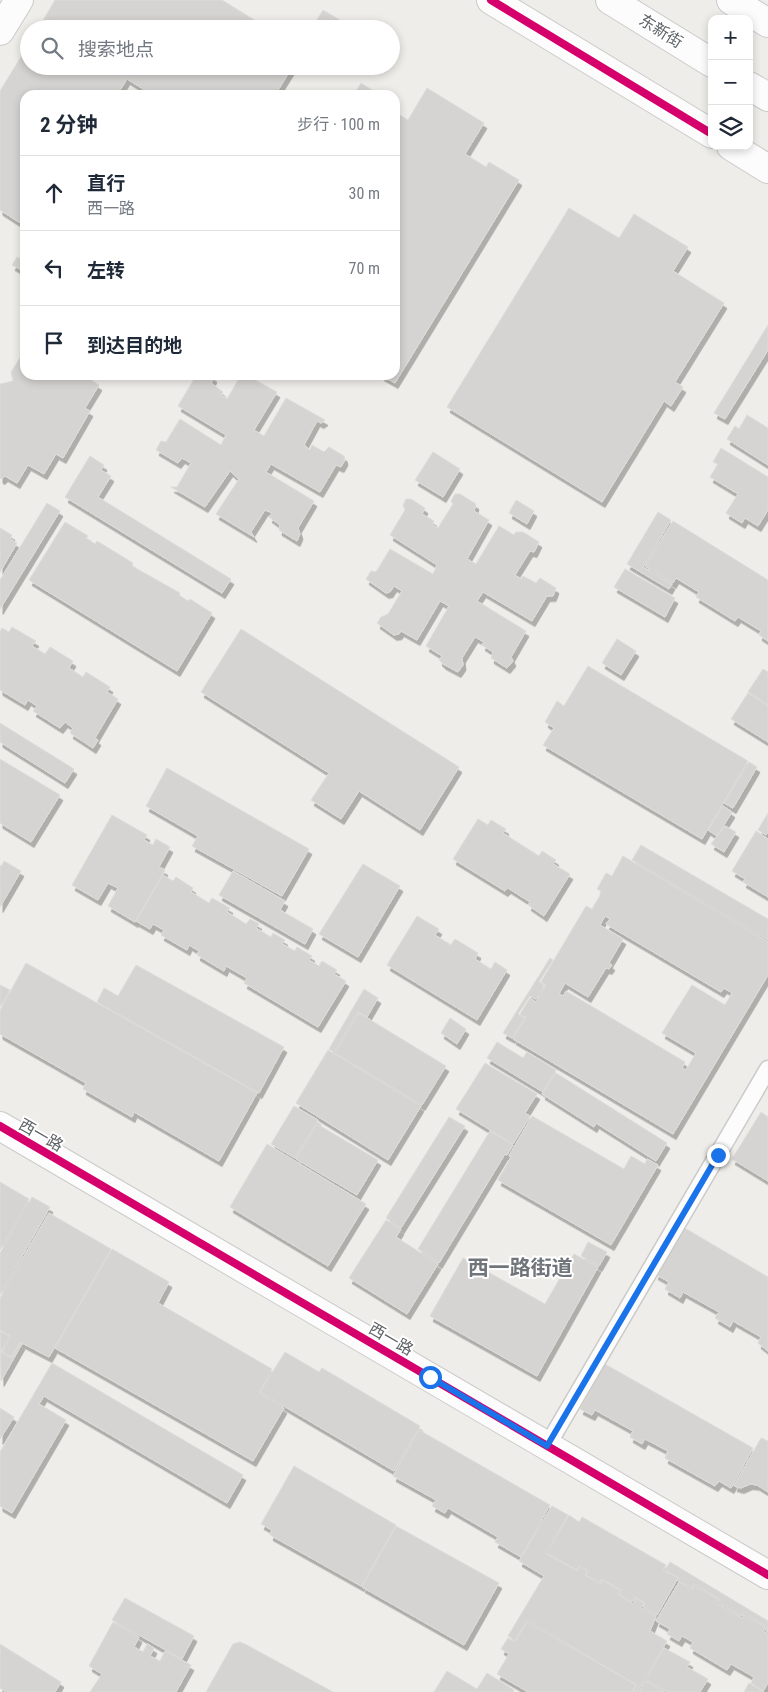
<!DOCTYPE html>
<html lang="zh">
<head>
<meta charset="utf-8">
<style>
	body { margin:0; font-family:"Roboto Condensed","Noto Sans SC",sans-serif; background:#f2f2f3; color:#1f2937 }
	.controls { position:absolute; right:15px; top:15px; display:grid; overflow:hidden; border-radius:10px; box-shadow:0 2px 8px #0003 }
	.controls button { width:45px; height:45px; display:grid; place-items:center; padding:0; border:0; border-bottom:1px solid #e0e1e3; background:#fff; color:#1f2937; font:25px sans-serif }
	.stop { position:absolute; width:15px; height:15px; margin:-11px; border:4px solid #1a73e8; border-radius:50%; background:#fff }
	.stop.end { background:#1a73e8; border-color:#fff; box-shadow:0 1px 5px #0008 }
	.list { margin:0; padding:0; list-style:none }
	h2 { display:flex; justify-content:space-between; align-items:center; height:65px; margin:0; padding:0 20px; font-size:21px }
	h2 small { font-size:16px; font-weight:400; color:#747a83 }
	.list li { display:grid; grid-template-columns:32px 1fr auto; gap:15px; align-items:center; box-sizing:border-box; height:75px; padding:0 20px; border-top:1px solid #e0e1e3 }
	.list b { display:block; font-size:19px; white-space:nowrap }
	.list p { margin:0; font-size:16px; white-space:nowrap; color:#747a83 }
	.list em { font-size:16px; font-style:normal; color:#747a83 }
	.icon { flex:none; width:28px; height:28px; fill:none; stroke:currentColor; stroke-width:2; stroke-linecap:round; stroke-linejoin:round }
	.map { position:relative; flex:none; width:768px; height:1692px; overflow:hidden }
	.search { position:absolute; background:#fff; box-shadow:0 2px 8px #0003; left:20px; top:20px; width:380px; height:55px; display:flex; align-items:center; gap:12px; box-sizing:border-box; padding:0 18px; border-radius:28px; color:#747a83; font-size:19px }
	.panel { position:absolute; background:#fff; box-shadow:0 2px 8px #0003; left:20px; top:90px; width:380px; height:290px; border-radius:15px }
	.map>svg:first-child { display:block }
</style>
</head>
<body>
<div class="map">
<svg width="768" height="1692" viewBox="0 0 768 1692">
	<defs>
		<filter id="shadow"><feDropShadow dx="3" dy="5.5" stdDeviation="0" flood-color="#0004"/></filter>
	</defs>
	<rect width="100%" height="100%" fill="#efede9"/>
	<g fill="#d5d4d2" stroke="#dedcd8" fill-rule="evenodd" filter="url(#shadow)">
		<path d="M55,0h167l47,29h-231z"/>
		<path d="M323,10l22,13 -4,6h-16l-10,-6z"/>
		<path d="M29,44v22h264l-18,29h-122l-26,-16 -10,16h-92v131l-25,-16v-119z"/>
		<path d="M361,83l19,12h-26z"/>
		<path d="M427,88l57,35 -19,31 21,13 3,-5 30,18 -124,203 -14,-8h14v-263l13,8z"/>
		<path d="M569,208l50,30 15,-24 54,33 -15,24 51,32 -49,79 8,5 -12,19 -7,-5 -62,101 -155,-95z"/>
		<path d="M17,257l8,5v10l-13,-7z"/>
		<path d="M768,325v25l-43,69 -11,-6z"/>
		<path d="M25,350v25h58l16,10 -14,23 5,3 -27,47 -7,-4 -12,20 -16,-9 -11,18 -12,-7 -3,3 -2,-1v-94l13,-3 -2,-9z"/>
		<path d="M192,375h19l3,2 -3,6 12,9 -2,3 6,4 14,-24h5l31,17 -23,38 10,6 22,-38 39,22 -4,3 -4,-2 -13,24 6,5 2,-5 12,7 5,-5 15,9 1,4 -4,7 -5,-2 -16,27 -49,-28 -5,8 48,29 -16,27 2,6 -3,7 -18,-11 1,-5 -11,-8 3,-4 -7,-3 -14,22 3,5 -38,-23 23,-35 -9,-8 -25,36 -34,-20h6l14,-24 -9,-5 -4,5 -22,-13 5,-9 5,1 14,-23 41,26 5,-10 -48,-29 16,-27z"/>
		<path d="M747,415l21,13v37l-41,-26 8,-13 4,3z"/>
		<path d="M721,448l47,29v33l-10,16 -13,-8 -3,5 -16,-10 12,-19 -28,-17 8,-13 -5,-2z"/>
		<path d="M433,452l27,17 -17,28 -28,-17z"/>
		<path d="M90,456l14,9 -3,5 10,6 -13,21 133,82 -9,14 -157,-96z"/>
		<path d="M455,494h5l16,10 -2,7 15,9 -22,39 9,5 23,-38 15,9 2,-3h7l16,10 -5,10 -4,-1 -15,24 6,4 2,-3 13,7 4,-5 16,10 -3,8h-6l-15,25 -49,-29 -6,9 49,30 -15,26 2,4 -6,7 -16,-10 2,-6 -11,-7 2,-3 -9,-5 -13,21 1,7 -5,7 -15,-8 -4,-4 3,-4 -16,-10 23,-40 -9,-5 -23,39 -16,-9 -2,3 -5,1 -17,-12 4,-6 7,-3 14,-23 -8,-5 -4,6 -4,1 -20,-14 5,-8 5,1 14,-23 43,25 4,-9 -47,-30 15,-25 -2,-5 3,-6h5l14,9 -3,6 12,7 -2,4 6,3 15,-24 -2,-3z"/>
		<path d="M516,500l18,11 -7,13 -18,-11z"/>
		<path d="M47,503l13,8 -60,98v-29z"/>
		<path d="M658,512l13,8 -28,47 29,17 -3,5 -42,-25z"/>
		<path d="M673,521l95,59v61l-9,-6 2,-4 -23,-14 -3,4 -39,-24 3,-5 -23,-14 -3,5 -28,-17z"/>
		<path d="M65,522l23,14 -2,2 9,6 2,-3 36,22 -1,3 48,27 -1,2 9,6 2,-2 22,14 -35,58 -148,-91z"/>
		<path d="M0,528l12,7 -2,4 7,4 -17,29z"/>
		<path d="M625,569l50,29 -10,19 -51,-30z"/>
		<path d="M12,627l24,14 -4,5 13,8 5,-7 23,14 -4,7 14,9 3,-5 24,15 -3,5 11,7 -23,39 3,2 -5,8 -23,-15 3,-5 -8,-6 -5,6 -27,-17 4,-5 -9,-6 -3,5 -25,-15v-58l2,-4 7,4z"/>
		<path d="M241,629l218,138 -39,63 -61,-39 -18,28 -30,-19 18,-27 -128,-81z"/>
		<path d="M617,639l19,12 -15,24 -19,-12z"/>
		<path d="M588,666l160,95 -46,78 -159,-94 11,-17 -9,-6 12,-21 7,5z"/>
		<path d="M763,669l5,3v33l-20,-13z"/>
		<path d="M748,693l20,13v36l-37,-23z"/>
		<path d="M0,723l74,46 -9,14 -65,-41z"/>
		<path d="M0,759l60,36 -29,47 -31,-19z"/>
		<path d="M749,762l8,5 -24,41 -9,-5z"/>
		<path d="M167,768l142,81 -27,47 -90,-50 6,-10 -52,-30z"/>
		<path d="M723,806l9,6 -15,24 -9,-6z"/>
		<path d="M768,813v19l-2,3 -8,-5z"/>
		<path d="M112,815l35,20 -3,5 9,5 3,-6 14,8 -11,20 6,3 -30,52 -27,-16 10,-18 -10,-5 -10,17 -26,-15z"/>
		<path d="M478,819l10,6 3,-5 15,9 -3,4 36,23 3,-5 14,9 -3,4 17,10 -26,42 -16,-11 2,-3 -22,-14 -3,3 -52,-32z"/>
		<path d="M725,826l11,6 -12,20 -13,-8z"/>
		<path d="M756,831l12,8v58l-25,-15 2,-3 -13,-8z"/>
		<path d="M641,845l127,74v21l-136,-80z"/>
		<path d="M623,856l145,86v33l-95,159 -160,-95 13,-22 -6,-3 10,-16 6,4 10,-17 -5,-3 45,-76 6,3 10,-17 -5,-3 9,-16 6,3zM605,916l5,3 -4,5 115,68 3,-4 8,5 -7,12 -33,-20 -30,48 34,20 -10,17 -4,-2 3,-6 -119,-71 -3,5 -4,-2 6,-11 23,14 18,-29 3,1 3,-4 -3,-2 14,-24 -23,-14z"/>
		<path d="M4,861l17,10 -21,36v-42l2,1z"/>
		<path d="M363,864l37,22 -42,71 -39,-23z"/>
		<path d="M233,871l52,30 -5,9 33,19 -8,15 -86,-49z"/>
		<path d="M163,875l10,6 3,-4 17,11 -2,4 18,11 3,-5 18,10 -3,4 19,12 4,-5 9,5 -3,4 15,9 2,-4 12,7 -3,4 13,7 2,-4 15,9 -3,4 10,6 3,-5 15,9 -3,4 12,7 -28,46 -74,-44 3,-5 -21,-12 -2,5 -27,-16 2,-4 -10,-6 -2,5 -26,-15 3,-5 -11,-6 -3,5 -14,-8z"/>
		<path d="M417,916l22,13 -4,6 16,10 4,-6 23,14 -3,6 16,10 4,-7 12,8 -30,50 -90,-55z"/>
		<path d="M550,958l3,2 -14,22 5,3 -8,14 -6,-3 -12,18 7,4 -13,20 -9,-5z"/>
		<path d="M26,963l231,130 -38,68 -85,-49 -2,5 -49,-28 3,-6 -86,-49v-24z"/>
		<path d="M136,965l148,82 -25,46 -162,-91 7,-14 14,8z"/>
		<path d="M0,985l10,5 -10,17z"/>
		<path d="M364,989l14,9 -11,19 -9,-5 -24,40 -5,-3z"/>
		<path d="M359,1013l87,53 -24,39 -87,-52z"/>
		<path d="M450,1018l16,11 -9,15 -16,-11z"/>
		<path d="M497,1042l26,16 4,-6 29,18 -13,22 -56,-34z"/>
		<path d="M328,1050l93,56 -33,54 -92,-57z"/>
		<path d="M485,1063l52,31 -12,19 5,3 -17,28 -57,-35z"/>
		<path d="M556,1073l111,70 -11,18 -60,-38 -2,4 -52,-33z"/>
		<path d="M294,1106l24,14 -23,38 -24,-14z"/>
		<path d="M761,1112l7,5v64l-36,-22z"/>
		<path d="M532,1116l92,53 7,-13 14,8 2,-5 11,6 -47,80 -113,-65 13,-23 -2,-1z"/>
		<path d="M449,1117l16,9 -64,102 -15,-10z"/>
		<path d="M317,1124l61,36 -21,35 -61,-36z"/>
		<path d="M490,1131l23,14 -6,10 -2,-1 -66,109 -21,-14z"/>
		<path d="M267,1144l99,60 -38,62 -98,-59z"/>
		<path d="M0,1182l29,17 -29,51z"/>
		<path d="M32,1197l18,10 -50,88v-42z"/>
		<path d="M49,1213l62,36 -62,108 -29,-15 -8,15 -10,-5 9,-16 -11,-6v-32z"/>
		<path d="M386,1220l15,9 -5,8 42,27 -31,50 -58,-36z"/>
		<path d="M683,1227l85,50v74l-10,-8 3,-6 -28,-16 -3,6 -15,-9 4,-6 -36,-20 -3,6 -15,-9 4,-7 -14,-8z"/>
		<path d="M588,1242l19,10 -8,14 -18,-10z"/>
		<path d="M112,1249l57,33 -11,21 114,66 -13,24 25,15 -31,53 -198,-113z"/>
		<path d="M574,1254l24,13 -61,109 -107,-60 33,-58 82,46z"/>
		<path d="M0,1331l9,5 -8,16 11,6 8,-15 2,1 -21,37z"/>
		<path d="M285,1352l34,20 3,-4 98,58 -26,45 -134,-79z"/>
		<path d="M52,1363l191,112 -16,28 -183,-107 -5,8 27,16 -54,93 -12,-7v-54z"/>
		<path d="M605,1364l148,84 -22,40 -12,-7 -4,5 -50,-28 3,-7 -23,-12 -3,5 -12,-7 3,-6 -38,-21 -3,5 -12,-6z"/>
		<path d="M0,1408l14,9 -14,22z"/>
		<path d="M419,1430l131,75 -29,52 -26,-15 3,-5 -50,-29 -3,5 -13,-7 4,-6 -43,-24z"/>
		<path d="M761,1438l7,3v51l-11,-7 -7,-1 -9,4 -7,-2z"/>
		<path d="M294,1466l102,59 -35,61 -91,-51 2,-5 -11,-6z"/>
		<path d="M552,1506l16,9 -23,38 32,18 3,-4 7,4 -2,4 15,9 2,-4 18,10 -3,4 16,10 3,-6 8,5 -3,5 15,8 -6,15 17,10 -30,51h-4l4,-7 -110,-65 -12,21 -7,-5 36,-60 -25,-15z"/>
		<path d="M569,1515l10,7 3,-5 84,48 -3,5 15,8 -21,37 -14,-8 2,-4 -10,-6 -3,5 -13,-8 2,-4 -19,-11 -2,3 -14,-7 3,-4 -9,-6 -3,5 -30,-17z"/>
		<path d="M396,1526l103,57 -35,62 -102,-58z"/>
		<path d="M670,1562l98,59v11l-3,-2 2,-3 -23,-15 -3,4 -23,-14 2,-3 -26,-15 -2,4 -15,-8 2,-2 -14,-8z"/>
		<path d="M679,1582l13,8 2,-4 24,13 -2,4 26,15 2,-4 21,13 -2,4 5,3v49l-5,8 -12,-8 3,-6 -23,-13 -4,6 -37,-22 3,-6 -11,-6 -3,5 -12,-7 3,-5 -14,-8z"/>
		<path d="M125,1598l69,38 -12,23 -70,-39z"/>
		<path d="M113,1622l26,15 -5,10 9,5 4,-8 7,4 -4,8 10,5 5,-10 26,14 -15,27h-86l12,-18 -13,-8z"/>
		<path d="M527,1622l109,63 -4,7h-104l-31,-18 12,-20 -8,-5 7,-11 7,4z"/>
		<path d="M240,1642l5,2 88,48h-127l27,-48z"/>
		<path d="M0,1644l61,38 -6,10h-49l-6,-4z"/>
		<path d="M664,1648l26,14 -3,5 21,12 -8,13h-33l-21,-12z"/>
		<path d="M447,1671l30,18 10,-16 27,17 -1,2h-79z"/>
		<path d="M645,1681l19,11h-25z"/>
		<path d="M749,1683l15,9h-20z"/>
	</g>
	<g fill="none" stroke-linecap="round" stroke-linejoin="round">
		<g stroke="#cacac9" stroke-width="19">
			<path id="service" d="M547,1446l221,-377"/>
		</g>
		<g stroke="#cacac9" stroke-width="30">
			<g id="minor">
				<path d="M491,0l221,134"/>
				<path d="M0,31l19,-31"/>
				<path d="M731,146l37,23"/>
			</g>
		</g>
		<g stroke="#cacac9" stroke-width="30">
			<path id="tertiary" d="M0,1126l768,449"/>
		</g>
		<g stroke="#cbcbcb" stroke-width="30">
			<g id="secondary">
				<path d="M610,0l102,63"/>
				<path d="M731,0l37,23"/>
				<path d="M749,86l19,11"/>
			</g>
		</g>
		<use href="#service" stroke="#fdfcfc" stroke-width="16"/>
		<use href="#minor" stroke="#fdfcfc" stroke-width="28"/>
		<use href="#tertiary" stroke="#fdfcfc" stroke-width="28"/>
		<use href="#secondary" stroke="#fdfcfc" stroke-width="28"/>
		<g stroke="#fff" stroke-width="11">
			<g id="cycleway">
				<path d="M491,0l221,134"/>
				<path d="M0,1126l768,449"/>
			</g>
		</g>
		<use href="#cycleway" stroke="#d6006c" stroke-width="8"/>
	</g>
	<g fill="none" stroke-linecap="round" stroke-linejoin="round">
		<path stroke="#1a73e8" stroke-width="6" d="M430,1377l117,69 171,-291"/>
	</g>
	<g text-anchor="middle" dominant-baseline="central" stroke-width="4" stroke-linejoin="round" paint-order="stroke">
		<g font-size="16" fill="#5e6367" stroke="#fff">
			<text transform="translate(661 31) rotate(32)">东新街</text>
			<text transform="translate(41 1135) rotate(30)">西一路</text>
			<text transform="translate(391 1339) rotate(30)">西一路</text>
		</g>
		<g font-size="21" font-weight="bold" fill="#6f757a" stroke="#fff">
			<text x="520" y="1268">西一路街道</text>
		</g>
	</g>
</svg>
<div class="controls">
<button>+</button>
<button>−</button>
<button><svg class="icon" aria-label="layers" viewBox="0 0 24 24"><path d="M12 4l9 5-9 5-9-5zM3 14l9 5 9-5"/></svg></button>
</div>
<div class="stop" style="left:430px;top:1377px"></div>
<div class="stop end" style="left:718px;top:1155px"></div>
<div class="search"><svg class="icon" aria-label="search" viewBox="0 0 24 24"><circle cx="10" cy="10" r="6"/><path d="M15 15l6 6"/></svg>搜索地点</div>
<section class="panel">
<h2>2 分钟<small>步行 · 100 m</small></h2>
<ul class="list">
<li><svg class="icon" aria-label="ahead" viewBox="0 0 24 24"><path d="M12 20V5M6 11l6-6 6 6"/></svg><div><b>直行</b><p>西一路</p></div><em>30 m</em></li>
<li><svg class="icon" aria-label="left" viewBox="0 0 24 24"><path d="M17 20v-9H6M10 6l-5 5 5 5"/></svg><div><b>左转</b></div><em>70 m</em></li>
<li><svg class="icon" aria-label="arrive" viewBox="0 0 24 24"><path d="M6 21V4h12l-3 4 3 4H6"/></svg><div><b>到达目的地</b></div></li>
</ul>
</section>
</div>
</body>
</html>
